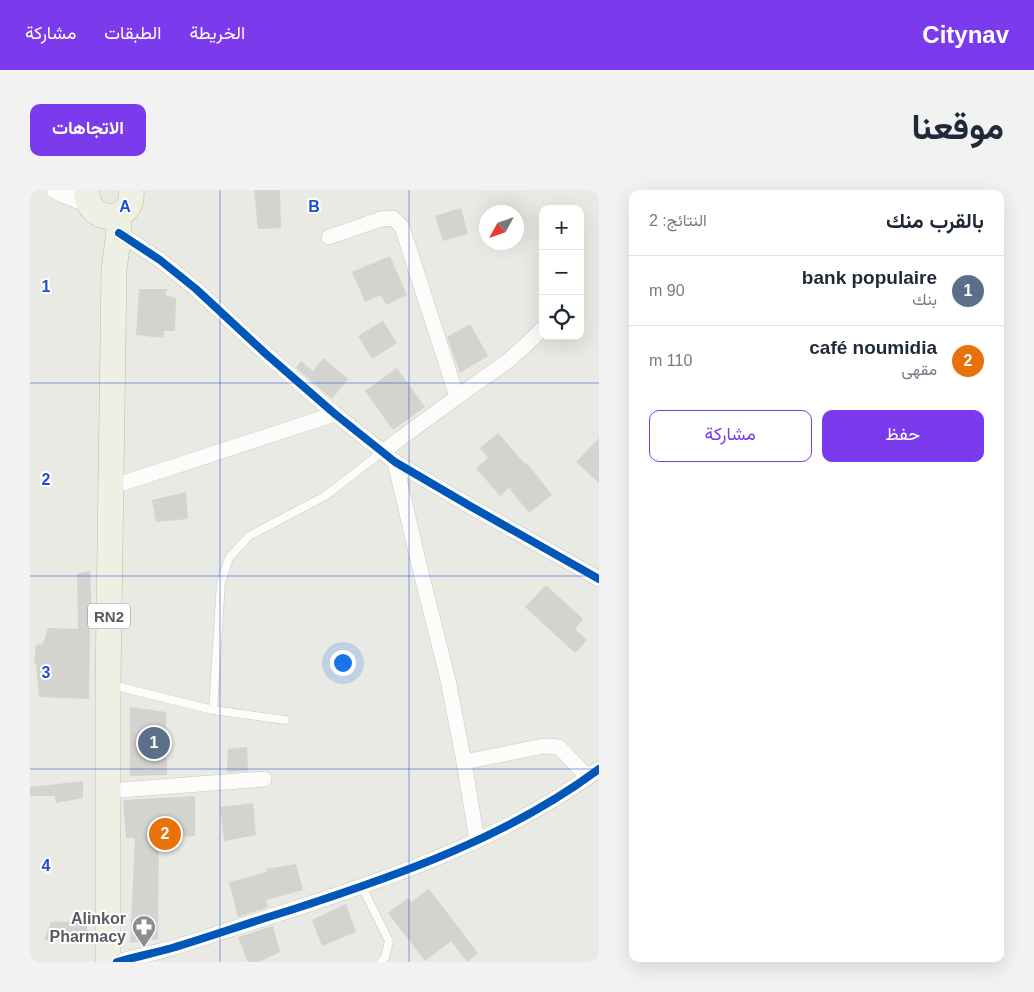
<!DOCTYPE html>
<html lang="ar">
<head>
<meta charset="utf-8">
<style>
	body { margin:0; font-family:Arial,Vazirmatn,sans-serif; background:#f2f2f3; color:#1f2937; direction:rtl }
	.controls { position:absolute; right:15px; top:15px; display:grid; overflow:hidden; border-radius:10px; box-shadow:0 5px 20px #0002 }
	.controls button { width:45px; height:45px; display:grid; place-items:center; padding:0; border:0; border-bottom:1px solid #e0e1e3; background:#fff; color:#1f2937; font:25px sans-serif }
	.compass { position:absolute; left:449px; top:15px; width:45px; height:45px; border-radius:50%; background:#fff; box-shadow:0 5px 20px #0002; rotate:230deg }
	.you { position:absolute; left:312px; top:472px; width:18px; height:18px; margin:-12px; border:4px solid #fff; border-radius:50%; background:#1a73e8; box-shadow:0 0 0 8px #1a73e833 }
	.badge { display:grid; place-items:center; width:32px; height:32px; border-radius:50%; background:#7c3aed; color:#fff; font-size:16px; font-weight:700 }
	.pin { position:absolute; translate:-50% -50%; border:2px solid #fff; box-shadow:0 1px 5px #0006 }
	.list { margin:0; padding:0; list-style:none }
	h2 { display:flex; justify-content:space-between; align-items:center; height:65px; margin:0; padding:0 20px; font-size:21px }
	h2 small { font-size:16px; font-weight:400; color:#747a83 }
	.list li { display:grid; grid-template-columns:32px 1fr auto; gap:15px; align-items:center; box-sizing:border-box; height:70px; padding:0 20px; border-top:1px solid #e0e1e3 }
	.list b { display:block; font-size:19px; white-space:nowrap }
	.list p { margin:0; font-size:16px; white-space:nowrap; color:#747a83 }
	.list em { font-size:16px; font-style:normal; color:#747a83 }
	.actions { display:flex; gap:10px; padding:15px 20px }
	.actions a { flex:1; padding:11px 0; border:1px solid #7c3aed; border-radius:10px; text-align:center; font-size:18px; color:#7c3aed }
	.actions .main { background:#7c3aed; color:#fff }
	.icon { flex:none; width:28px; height:28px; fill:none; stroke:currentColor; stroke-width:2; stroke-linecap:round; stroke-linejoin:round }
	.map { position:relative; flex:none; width:569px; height:772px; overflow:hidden; direction:ltr; border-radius:10px }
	header { display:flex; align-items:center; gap:30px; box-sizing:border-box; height:70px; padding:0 25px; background:#7c3aed; color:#fff }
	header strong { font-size:24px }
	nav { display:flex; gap:28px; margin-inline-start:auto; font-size:18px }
	.intro { display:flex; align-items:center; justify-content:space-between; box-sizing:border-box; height:120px; padding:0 30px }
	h1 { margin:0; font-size:35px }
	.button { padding:12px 22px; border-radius:10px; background:#7c3aed; color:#fff; font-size:18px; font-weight:700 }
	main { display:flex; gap:30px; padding:0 30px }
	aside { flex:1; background:#fff; border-radius:10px; box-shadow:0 5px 20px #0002 }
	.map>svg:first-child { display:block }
</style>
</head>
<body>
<header>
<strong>Citynav</strong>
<nav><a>الخريطة</a><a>الطبقات</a><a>مشاركة</a></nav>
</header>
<div class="intro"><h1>موقعنا</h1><a class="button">الاتجاهات</a></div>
<main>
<aside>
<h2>بالقرب منك<small>النتائج: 2</small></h2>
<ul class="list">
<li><span class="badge" style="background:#5c6f8a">1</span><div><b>bank populaire</b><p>بنك</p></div><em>90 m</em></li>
<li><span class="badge" style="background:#e8710a">2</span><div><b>café noumidia</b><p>مقهى</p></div><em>110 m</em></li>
</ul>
<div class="actions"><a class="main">حفظ</a><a>مشاركة</a></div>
</aside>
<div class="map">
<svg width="569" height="772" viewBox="0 0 569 772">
	<rect width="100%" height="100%" fill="#e9eae4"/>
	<g fill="#d3d3cf">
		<path d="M224,0h26l1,38 -23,1z"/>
		<path d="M431,18l7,26 -25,7 -8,-25z"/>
		<path d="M360,66l17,39 -21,10 -5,-10 -16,7 -13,-30z"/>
		<path d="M109,99h29l-3,6 11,3 -1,33h-11l-1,7 -27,-3z"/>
		<path d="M353,131l14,22 -25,16 -14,-23z"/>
		<path d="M440,134l18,32 -28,17 -13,-36z"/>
		<path d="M293,168l25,21 -16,20 -36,-31 5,-7 12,10z"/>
		<path d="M367,178l28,39 -32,23 -28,-39z"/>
		<path d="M468,243l27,31 2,-1 25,32 -23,18 -20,-25 -9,8 -24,-28 12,-10 -8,-10z"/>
		<path d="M569,248v45l-23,-21z"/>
		<path d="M156,302l2,27 -32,3 -4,-22z"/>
		<path d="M60,381l2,52h-2l-1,76 -50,-2 -3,-33h-2l2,-19 7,-1 5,-16 30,1 -1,-55z"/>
		<path d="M516,395l37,34 -8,10 12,11 -12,13 -50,-46z"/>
		<path d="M100,517l36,5 1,63 -37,1z"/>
		<path d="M217,557l1,24 -21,1 1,-23z"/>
		<path d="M53,591v17l-27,5 -1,-7h-25v-9z"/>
		<path d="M165,606v40l-36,1 -1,102 -28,4 5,-105h-9l-3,-38z"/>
		<path d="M223,613l3,32 -32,6 -4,-34z"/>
		<path d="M266,674l7,26 -37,10 2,7 -30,10 -9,-35 38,-10 -1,-3z"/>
		<path d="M399,699l49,64 -11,9 -16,-21 -26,20 -37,-48 20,-15 3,4z"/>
		<path d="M316,714l10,28 -34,14 -10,-26z"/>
		<path d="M57,731v20l-43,-1 7,-18z"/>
		<path d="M243,736l7,26 -21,10h-11l-10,-25z"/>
	</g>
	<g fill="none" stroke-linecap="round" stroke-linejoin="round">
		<g stroke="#c7c7c6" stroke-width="9">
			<g id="service">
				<path d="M82,495l101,25 72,10"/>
				<path d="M183,520l8,-128 8,-24 20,-22 76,-40 57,-44"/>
				<path d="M332,697l27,54 -4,16 -4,5"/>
			</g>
		</g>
		<g stroke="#c7c7c6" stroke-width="16">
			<g id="minor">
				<path d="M89,43l41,27 36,29 70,65 69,60 60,48 75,44 129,73"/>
				<path d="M299,47l52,-18 12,-1 9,9 55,170"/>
				<path d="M352,262l75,-55 52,-37 21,-19 13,-13"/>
				<path d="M365,272l27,115 26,103 16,82 13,79"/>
				<path d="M81,297l224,-73"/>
				<path d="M434,572l80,-16 15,1 29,30"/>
				<path d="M78,601l156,-12"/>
				<path d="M87,772c18,-5 37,-9 55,-14 40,-12 79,-26 119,-38 108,-35 217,-73 308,-141"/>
			</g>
		</g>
		<g stroke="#c7c7c6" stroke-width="20">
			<path id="tertiary" d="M26,0l32,13"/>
		</g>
		<g stroke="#bebe94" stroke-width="26">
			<g id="trunk">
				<path d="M57,0c-2,36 49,34 44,0"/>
				<path d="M78,772v-278l6,-413 5,-42v-14"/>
			</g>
		</g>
		<use href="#service" stroke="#fcfcfb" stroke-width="8"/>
		<use href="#minor" stroke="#fcfcfb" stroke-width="15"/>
		<use href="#tertiary" stroke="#fcfcfb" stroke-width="19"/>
		<use href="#trunk" stroke="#eef0e4" stroke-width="25"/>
		<g stroke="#fff" stroke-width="11">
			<g id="cycleway">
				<path d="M89,43l41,27 36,29 70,65 69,60 60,48 75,44 129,73"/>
				<path d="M87,772c18,-5 37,-9 55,-14 40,-12 79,-26 119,-38 108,-35 217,-73 308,-141"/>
			</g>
		</g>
		<use href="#cycleway" stroke="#0057b8" stroke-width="8"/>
	</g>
	<path fill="none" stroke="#1d4ed8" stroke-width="1" stroke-opacity="0.55" d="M190,0v772M379,0v772M0,193h569M0,386h569M0,579h569"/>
	<defs>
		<g id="pharmacy-pin" transform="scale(1.25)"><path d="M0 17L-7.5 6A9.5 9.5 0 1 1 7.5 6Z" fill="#8c8d8f" stroke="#fff"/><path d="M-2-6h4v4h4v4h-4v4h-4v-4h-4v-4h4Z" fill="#fff"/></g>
	</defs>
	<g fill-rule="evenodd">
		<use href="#pharmacy-pin" x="114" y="737"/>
	</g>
	<g text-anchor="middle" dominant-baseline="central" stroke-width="4" stroke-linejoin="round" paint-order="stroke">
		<rect fill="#fff" stroke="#8c8c90" stroke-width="1" x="58" y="413.5" width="42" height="25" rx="4"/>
		<g font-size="15" font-weight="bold" fill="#5a5b61">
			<text x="79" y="426">RN2</text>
		</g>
		<g font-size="16" font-weight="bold" fill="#5a5b61" stroke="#fff" text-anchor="end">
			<text x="96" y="728">Alinkor<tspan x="96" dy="18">Pharmacy</tspan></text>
		</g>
	</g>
	<g font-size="16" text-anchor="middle" font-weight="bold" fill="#1d4ed8" stroke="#fff" stroke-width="4" stroke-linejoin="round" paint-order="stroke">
		<text x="95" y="22">A</text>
		<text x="284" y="22">B</text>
		<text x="16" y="102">1</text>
		<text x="16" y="295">2</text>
		<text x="16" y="488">3</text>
		<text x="16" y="681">4</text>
	</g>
</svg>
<div class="controls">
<button>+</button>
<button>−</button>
<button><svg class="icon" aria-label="locate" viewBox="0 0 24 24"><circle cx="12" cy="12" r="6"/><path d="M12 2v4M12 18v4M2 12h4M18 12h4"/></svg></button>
</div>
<svg class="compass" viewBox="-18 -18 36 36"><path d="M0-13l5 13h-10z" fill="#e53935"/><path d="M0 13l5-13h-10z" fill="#747a83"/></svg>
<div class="you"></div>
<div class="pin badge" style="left:124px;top:553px;background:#5c6f8a">1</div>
<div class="pin badge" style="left:135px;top:644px;background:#e8710a">2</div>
</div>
</main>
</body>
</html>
